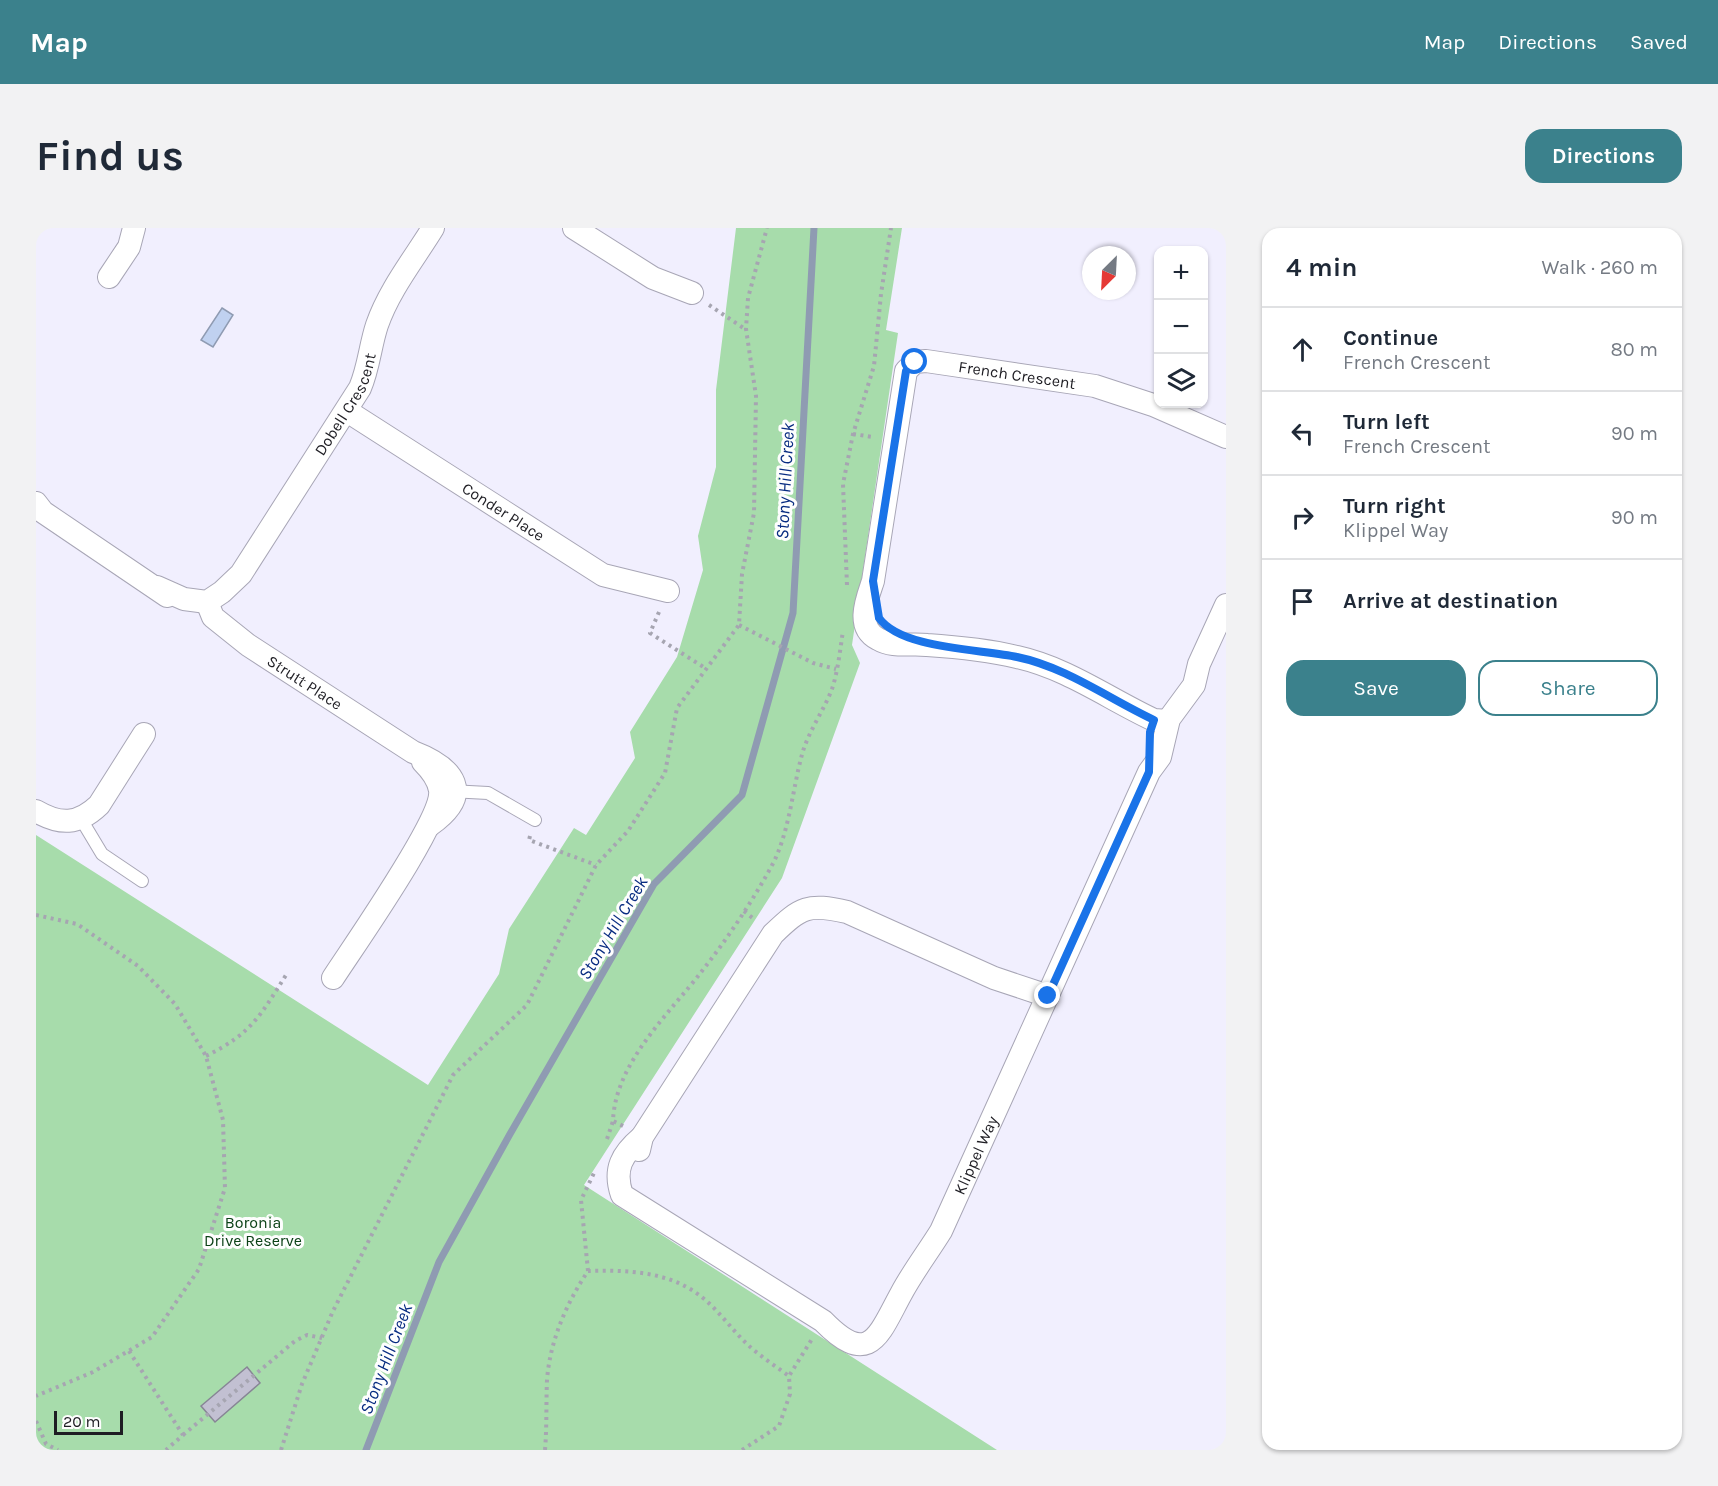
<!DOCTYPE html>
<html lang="en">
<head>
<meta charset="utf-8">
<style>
	body { margin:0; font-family:Karla,sans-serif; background:#f2f2f3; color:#1f2937 }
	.controls { position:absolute; right:18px; top:18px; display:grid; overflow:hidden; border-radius:12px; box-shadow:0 2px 4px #0004 }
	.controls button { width:54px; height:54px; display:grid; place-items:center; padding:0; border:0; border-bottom:2px solid #e0e1e3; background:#fff; color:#1f2937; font:30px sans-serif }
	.compass { position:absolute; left:1046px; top:18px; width:54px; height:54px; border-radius:50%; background:#fff; box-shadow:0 2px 4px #0004; rotate:204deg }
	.scale { position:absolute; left:18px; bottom:15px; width:69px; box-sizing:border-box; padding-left:6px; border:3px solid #1e1d23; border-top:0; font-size:16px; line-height:21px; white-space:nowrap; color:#1e1d23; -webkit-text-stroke:4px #fefefe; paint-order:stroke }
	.stop { position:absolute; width:18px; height:18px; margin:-14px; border:4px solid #1a73e8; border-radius:50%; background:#fff }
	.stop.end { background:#1a73e8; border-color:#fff; box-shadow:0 2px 6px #0008 }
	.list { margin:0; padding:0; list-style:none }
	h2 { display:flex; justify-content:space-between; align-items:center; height:78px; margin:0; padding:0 24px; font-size:26px }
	h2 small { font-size:20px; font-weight:400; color:#747a83 }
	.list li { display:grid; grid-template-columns:39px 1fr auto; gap:18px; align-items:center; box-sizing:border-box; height:84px; padding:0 24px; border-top:2px solid #e0e1e3 }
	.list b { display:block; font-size:22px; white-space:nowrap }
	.list p { margin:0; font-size:20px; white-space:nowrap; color:#747a83 }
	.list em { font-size:20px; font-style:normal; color:#747a83 }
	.actions { display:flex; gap:12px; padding:18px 24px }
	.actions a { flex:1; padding:14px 0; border:2px solid #3b818c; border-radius:18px; text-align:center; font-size:21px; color:#3b818c }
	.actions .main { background:#3b818c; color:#fff }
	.icon { flex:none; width:33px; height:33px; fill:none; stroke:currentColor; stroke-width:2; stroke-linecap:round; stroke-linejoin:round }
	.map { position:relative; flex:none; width:1190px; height:1222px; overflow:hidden; border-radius:18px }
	header { display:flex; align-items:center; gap:36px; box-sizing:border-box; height:84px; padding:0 30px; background:#3b818c; color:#fff }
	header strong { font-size:28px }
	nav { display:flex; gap:33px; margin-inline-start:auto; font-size:21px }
	.intro { display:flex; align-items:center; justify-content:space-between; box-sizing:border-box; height:144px; padding:0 36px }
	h1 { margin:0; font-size:42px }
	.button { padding:15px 27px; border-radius:18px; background:#3b818c; color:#fff; font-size:21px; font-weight:700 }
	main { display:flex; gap:36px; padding:0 36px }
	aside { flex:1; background:#fff; border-radius:18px; box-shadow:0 2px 4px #0004 }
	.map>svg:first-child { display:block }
</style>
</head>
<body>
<header>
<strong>Map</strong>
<nav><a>Map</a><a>Directions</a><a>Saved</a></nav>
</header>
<div class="intro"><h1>Find us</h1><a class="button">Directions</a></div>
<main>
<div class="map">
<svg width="1190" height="1222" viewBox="0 0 1190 1222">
	<rect width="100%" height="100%" fill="#f1effe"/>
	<path fill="#a7dcab" d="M700,0h166l-16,102 12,3 -46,312 8,18 -78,215 -198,307 413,265h-961v-615l392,250 71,-111 10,-45 65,-101 12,7 49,-77 -5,-26 47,-75 26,-87 -5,-34 18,-69v-77z"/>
	<path fill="#c0d1f0" stroke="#8f9bb2" stroke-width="1.5" d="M186,80l11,7 -20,32 -12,-7z"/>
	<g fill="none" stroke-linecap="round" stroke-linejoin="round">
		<path stroke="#8f9bb2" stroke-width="7" d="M330,1222l73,-188 71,-128 144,-250 88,-89 51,-182 21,-385"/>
	</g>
	<path fill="#c2c0d2" stroke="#878595" stroke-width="1.5" d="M211,1139l13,16 -45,39 -14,-16z"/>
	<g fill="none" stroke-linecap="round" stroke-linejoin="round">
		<g stroke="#a8a6b6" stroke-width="14">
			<g id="lane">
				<path d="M414,563l38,2 47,27"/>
				<path d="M45,591l21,35 40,27"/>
			</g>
		</g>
		<g stroke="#a8a6b6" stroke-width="24">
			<g id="street">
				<path d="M538,0l79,50 39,15"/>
				<path d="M73,49l20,-30 5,-19"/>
				<path id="s1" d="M311,183l256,164 65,16"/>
				<path d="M0,275l7,9 124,84"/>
				<path id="s2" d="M121,359l27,12 23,3 15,-10 19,-18 119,-186c9,-21 10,-42 17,-63 12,-35 37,-66 56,-97"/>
				<path id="s3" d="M171,374l6,15 35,28 165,107c42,16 61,42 17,73"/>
				<path id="s4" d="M1132,493l-14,-1c-45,-21 -87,-52 -137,-63 -29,-7 -60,-10 -90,-12 -17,-2 -34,3 -49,-6 -23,-12 -11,-40 -5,-58l33,-210 9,-9 11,-1 169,25 58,19 73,32"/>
				<path d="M0,583c24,14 42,14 63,-6l45,-71"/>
				<path d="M297,750c20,-31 111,-160 107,-188 -2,-11 -9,-20 -17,-28"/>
				<path id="s5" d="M606,909c-20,17 -29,32 -20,58l201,126c47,48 56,13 78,-27 11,-21 27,-42 40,-63l208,-459 11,-15 9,-38 25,-34 5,-21 27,-59"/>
				<path d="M603,922l3,-13 131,-203c28,-27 35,-31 74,-22l147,66 54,18"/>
			</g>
		</g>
		<g stroke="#a6a5b1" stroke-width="4" stroke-dasharray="3 4.5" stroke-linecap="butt">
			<path d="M673,77l36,24"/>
			<path d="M817,206l20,3"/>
			<path d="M811,357l-4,-101 10,-50 21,-68 7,-72 10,-66"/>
			<path d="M623,384l-9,21 55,35"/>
			<path d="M703,397l74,38 23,6"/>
			<path d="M494,608l-1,4 67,25"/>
			<path d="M708,683l11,9"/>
			<path d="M0,687l41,9 61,42 37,38 31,52 17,64 2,68 -26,81 -47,68 -59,35 -57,24"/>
			<path d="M170,828c47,-23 55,-42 82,-84"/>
			<path d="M587,898l-10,-5c2,-58 56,-107 89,-150 25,-32 48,-66 68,-102 20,-35 22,-80 33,-118 7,-22 21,-41 29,-62 6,-18 8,-39 11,-58"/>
			<path d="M571,911l6,-18"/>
			<path d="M552,1043l-7,-71 14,-29"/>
			<path d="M93,1123l54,84 -17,15"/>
			<path d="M0,1193l10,23 12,6"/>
			<path d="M147,1207l112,-94 12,-6 15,3"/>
			<path d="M245,1222l21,-66 31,-73 120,-236 74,-70 69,-140 32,-34 37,-58 12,-65 62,-83 3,-51 12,-61 2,-117 -10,-67 2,-31 19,-70"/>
			<path d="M509,1222c2,-24 1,-47 2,-70 3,-39 19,-76 41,-109 40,-1 82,0 115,27 17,14 29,32 45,47 12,11 27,21 41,31"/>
			<path d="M706,1222l37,-24 11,-32 -1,-18 23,-37"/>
		</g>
		<use href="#lane" stroke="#fff" stroke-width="12"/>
		<use href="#street" stroke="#fff" stroke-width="22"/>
	</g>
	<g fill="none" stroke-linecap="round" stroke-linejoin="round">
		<path stroke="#1a73e8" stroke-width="8" d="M879,134l-9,9 -33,210 6,37c22,31 101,31 138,39 49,10 92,42 137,63l-4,12 -1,40 -101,224"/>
	</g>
	<g text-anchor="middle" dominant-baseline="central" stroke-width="6" stroke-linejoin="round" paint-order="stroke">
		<g font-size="16" fill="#1e1d23" stroke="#fefefe">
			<text stroke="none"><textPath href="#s4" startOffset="699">French Crescent</textPath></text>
			<text stroke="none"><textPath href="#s2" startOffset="297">Dobell Crescent</textPath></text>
			<text stroke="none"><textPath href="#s1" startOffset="186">Conder Place</textPath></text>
			<text stroke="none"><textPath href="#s3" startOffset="129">Strutt Place</textPath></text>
			<text stroke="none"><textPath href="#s5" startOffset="574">Klippel Way</textPath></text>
		</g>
		<g font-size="16" fill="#0c4217" stroke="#fefefe">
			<text x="217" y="994">Boronia<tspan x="217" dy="18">Drive Reserve</tspan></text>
		</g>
		<g font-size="18" font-style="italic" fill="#082c81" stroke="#fefefe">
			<text transform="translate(749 253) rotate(-87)">Stony Hill Creek</text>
			<text transform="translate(577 700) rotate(-59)">Stony Hill Creek</text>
			<text transform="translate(350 1131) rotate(-69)">Stony Hill Creek</text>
		</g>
	</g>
</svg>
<div class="controls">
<button>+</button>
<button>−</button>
<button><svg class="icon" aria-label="layers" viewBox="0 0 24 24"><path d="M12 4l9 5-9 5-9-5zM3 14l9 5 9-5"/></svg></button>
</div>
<svg class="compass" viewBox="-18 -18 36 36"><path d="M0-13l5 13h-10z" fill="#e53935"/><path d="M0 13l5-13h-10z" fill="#747a83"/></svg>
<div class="scale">20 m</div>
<div class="stop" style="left:879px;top:134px"></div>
<div class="stop end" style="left:1012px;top:768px"></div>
</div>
<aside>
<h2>4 min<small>Walk · 260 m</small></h2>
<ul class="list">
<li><svg class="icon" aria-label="ahead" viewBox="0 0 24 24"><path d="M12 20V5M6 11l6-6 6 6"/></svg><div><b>Continue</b><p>French Crescent</p></div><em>80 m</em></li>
<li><svg class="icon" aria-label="left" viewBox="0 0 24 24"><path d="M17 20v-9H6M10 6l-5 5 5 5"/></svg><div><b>Turn left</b><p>French Crescent</p></div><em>90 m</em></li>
<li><svg class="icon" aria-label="right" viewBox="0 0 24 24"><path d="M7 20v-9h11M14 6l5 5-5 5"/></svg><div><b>Turn right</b><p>Klippel Way</p></div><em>90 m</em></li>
<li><svg class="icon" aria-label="arrive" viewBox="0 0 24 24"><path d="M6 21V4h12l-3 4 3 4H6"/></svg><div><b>Arrive at destination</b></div></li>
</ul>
<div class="actions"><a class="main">Save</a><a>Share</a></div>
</aside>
</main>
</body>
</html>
